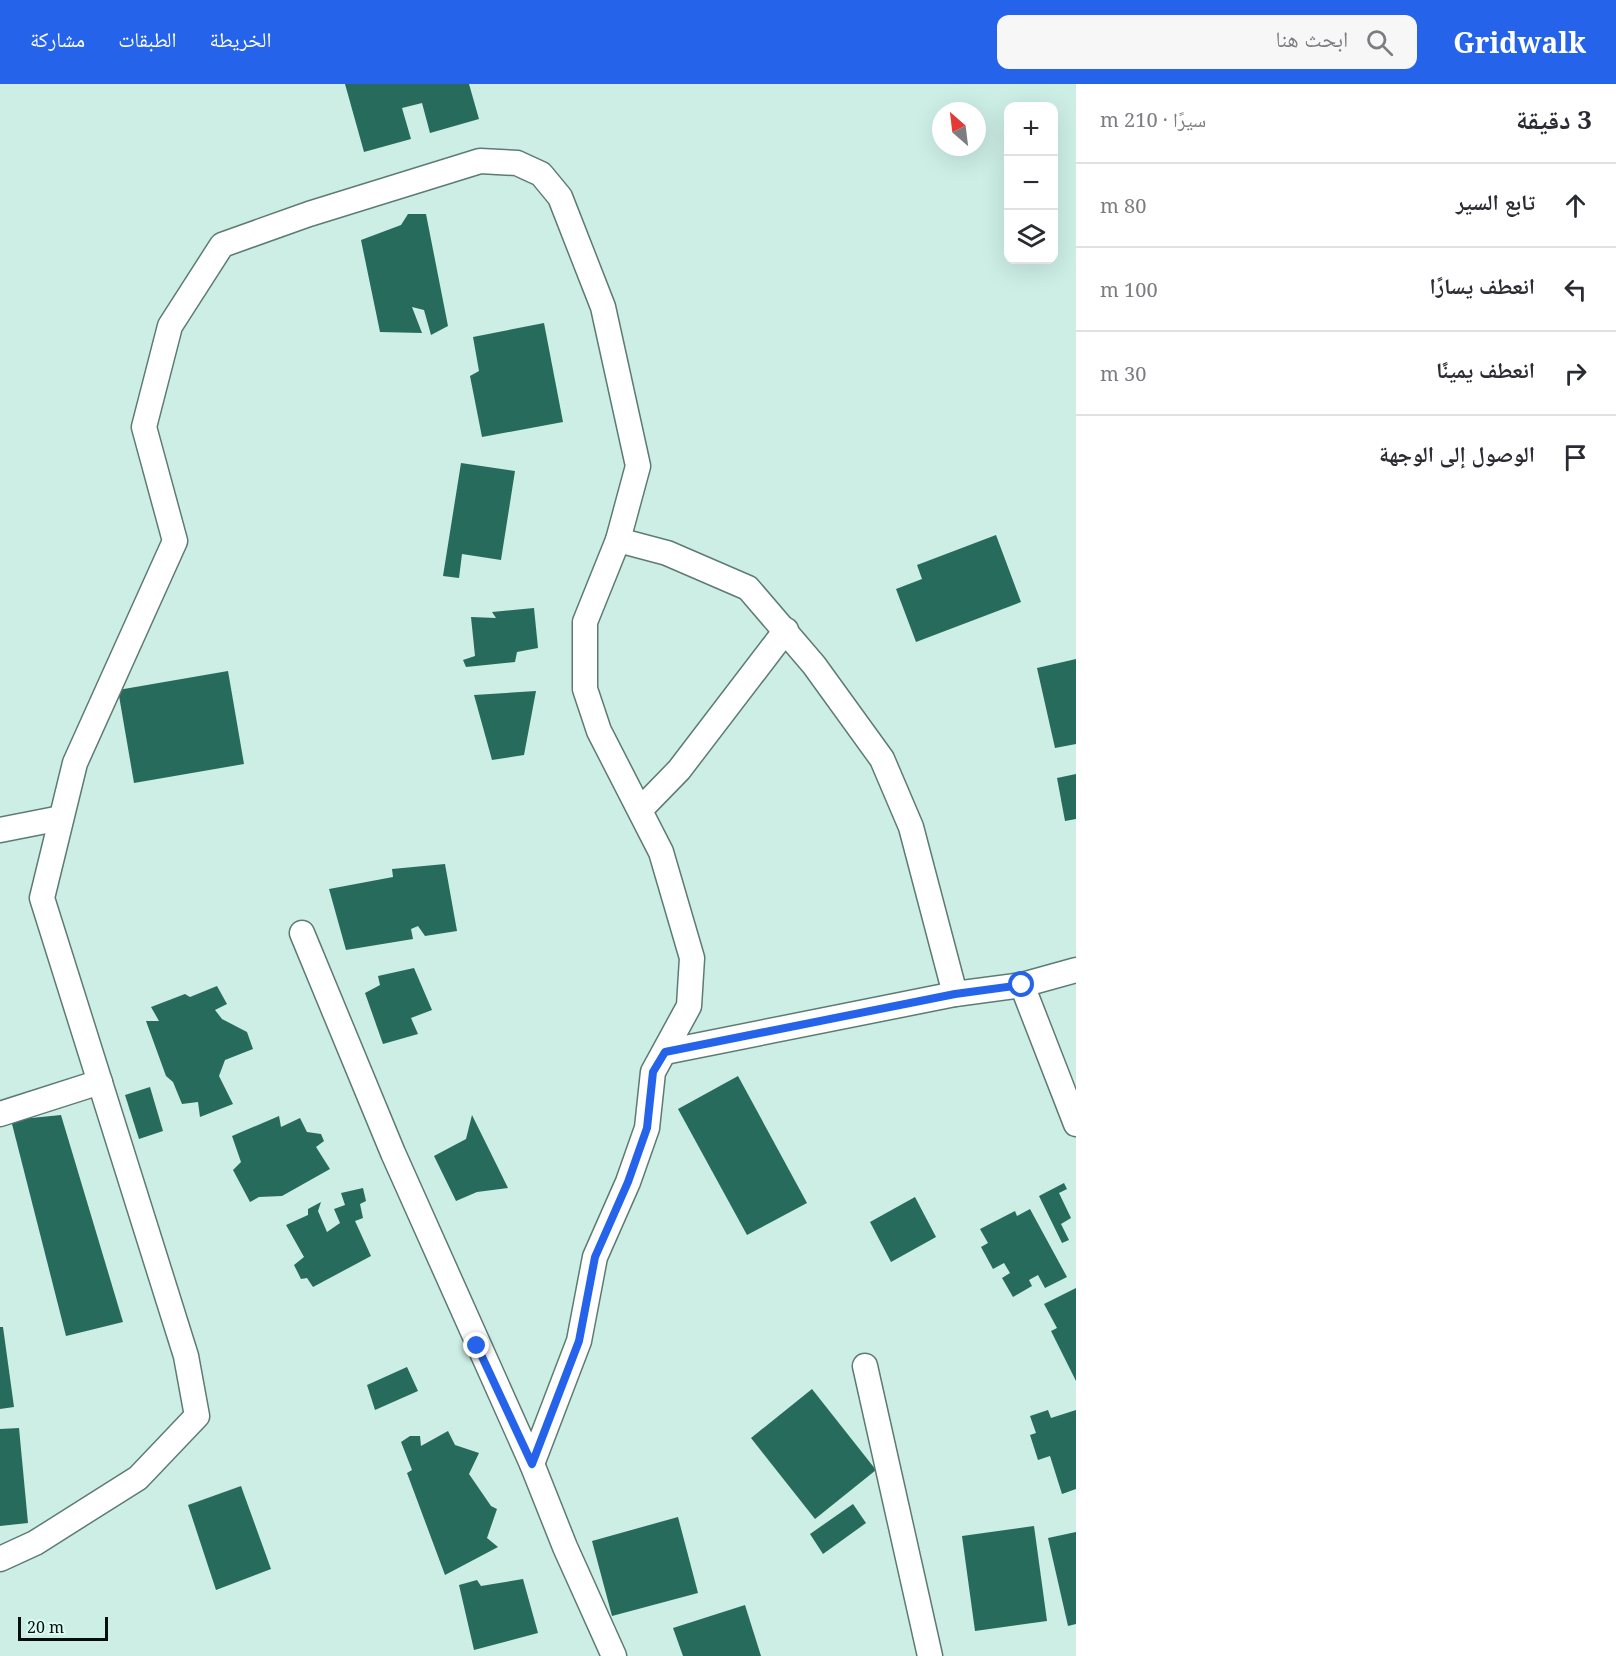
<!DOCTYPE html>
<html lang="ar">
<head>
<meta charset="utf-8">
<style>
	body { margin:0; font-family:"Noto Serif","Noto Naskh Arabic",serif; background:#f7f7f7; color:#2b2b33; direction:rtl }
	.controls { position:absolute; right:18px; top:18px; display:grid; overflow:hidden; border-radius:12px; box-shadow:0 6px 24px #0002 }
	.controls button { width:54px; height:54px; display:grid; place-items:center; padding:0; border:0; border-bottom:2px solid #e1e1e2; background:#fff; color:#2b2b33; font:30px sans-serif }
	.compass { position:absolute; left:932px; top:18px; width:54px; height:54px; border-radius:50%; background:#fff; box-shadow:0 6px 24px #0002; rotate:332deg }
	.scale { position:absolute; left:18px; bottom:15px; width:90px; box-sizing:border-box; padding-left:6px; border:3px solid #040e0b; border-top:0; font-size:16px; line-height:21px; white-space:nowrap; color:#040e0b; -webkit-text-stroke:4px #d9fcf2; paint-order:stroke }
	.stop { position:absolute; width:18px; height:18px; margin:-14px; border:4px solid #2563eb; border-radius:50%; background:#fff }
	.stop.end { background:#2563eb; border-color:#fff; box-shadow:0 2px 6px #0008 }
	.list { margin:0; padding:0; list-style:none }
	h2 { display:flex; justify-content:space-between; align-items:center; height:78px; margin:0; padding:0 24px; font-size:26px }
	h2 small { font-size:20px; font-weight:400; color:#7c7c81 }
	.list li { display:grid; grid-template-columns:39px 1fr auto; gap:18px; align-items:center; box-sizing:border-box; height:84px; padding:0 24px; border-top:2px solid #e1e1e2 }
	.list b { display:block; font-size:22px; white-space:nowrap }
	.list em { font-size:20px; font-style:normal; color:#7c7c81 }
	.icon { flex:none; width:33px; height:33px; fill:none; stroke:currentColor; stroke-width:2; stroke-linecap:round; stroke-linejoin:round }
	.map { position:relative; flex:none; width:1076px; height:1572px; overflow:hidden; direction:ltr }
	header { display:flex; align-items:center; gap:36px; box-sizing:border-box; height:84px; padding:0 30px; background:#2563eb; color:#fff }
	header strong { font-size:28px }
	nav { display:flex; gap:33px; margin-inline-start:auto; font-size:21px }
	.search { width:420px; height:54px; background:#f7f7f7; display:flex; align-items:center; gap:15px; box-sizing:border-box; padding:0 21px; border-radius:12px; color:#7c7c81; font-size:22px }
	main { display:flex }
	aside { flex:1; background:#fff }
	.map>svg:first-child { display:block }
</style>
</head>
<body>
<header>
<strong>Gridwalk</strong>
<div class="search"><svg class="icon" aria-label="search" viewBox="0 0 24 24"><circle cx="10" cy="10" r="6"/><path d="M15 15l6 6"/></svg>ابحث هنا</div>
<nav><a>الخريطة</a><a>الطبقات</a><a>مشاركة</a></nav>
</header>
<main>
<aside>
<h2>3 دقيقة<small>سيرًا · 210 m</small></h2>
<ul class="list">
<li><svg class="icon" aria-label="ahead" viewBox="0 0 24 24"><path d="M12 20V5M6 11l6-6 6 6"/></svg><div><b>تابع السير</b></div><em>80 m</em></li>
<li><svg class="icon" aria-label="left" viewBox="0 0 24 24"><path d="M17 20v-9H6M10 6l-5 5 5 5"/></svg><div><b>انعطف يسارًا</b></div><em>100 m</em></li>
<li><svg class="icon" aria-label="right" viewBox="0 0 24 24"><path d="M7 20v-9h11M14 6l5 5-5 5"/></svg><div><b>انعطف يمينًا</b></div><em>30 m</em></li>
<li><svg class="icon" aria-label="arrive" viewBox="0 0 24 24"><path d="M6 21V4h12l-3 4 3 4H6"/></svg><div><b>الوصول إلى الوجهة</b></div></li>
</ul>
</aside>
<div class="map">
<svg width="1076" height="1572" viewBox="0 0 1076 1572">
	<rect width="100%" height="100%" fill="#cceee5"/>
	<g fill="#276b5c">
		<path d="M345,0h124l10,35 -49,14 -8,-30 -20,5 9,31 -47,13z"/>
		<path d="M408,130h18l22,112 -17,9 -7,-25 -12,-3 10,26 -42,-1 -19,-92 40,-15z"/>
		<path d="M544,239l19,99 -81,15 -12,-61 9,-5 -6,-34z"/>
		<path d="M461,379l54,8 -14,89 -39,-6 -3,24 -16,-2z"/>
		<path d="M996,451l25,67 -105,40 -20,-53 26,-10 -5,-14z"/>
		<path d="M534,524l4,40 -21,4 -2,10 -49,5 -3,-7 12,-4 -4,-39 25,1 -4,-6z"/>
		<path d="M1076,575v85l-21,4 -18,-80z"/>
		<path d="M228,587l16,93 -110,19 -16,-93z"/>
		<path d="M536,607l-12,64 -32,5 -18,-65z"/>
		<path d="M1076,690v45l-11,2 -8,-43z"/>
		<path d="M445,780l12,67 -32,5 -7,-10 -7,3 2,10 -67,11 -17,-61 64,-12 -1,-8z"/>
		<path d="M414,884l18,42 -21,8 7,16 -35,10 -18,-51 15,-8 -2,-9z"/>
		<path d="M217,902l10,18 -12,6 7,9 25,13 6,17 -28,11 -6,16 14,28 -33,13 -2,-15 -16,2 -9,-22 -7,-6 -20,-55h13l-8,-14 34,-13 5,3z"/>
		<path d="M738,992l69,127 -60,32 -69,-126z"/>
		<path d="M150,1003l13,44 -24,8 -14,-44z"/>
		<path d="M61,1031l62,207 -57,14 -55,-216z"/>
		<path d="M472,1031l36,73 -31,4 -21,9 -22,-45 32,-17z"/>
		<path d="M279,1032l2,11 19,-9 7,14 14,2 3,7 -8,6 14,22 -48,27 -23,1 -9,5 -17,-32 8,-8 -9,-26z"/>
		<path d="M1064,1099l3,6 -8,4 12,25 -10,6 8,16 -7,3 -23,-47z"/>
		<path d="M363,1104l3,13 -6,3 3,14 -8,3 16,35 -58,31 -6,-9 -6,1 -7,-14 10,-8 -18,-32 22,-10v-6l13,-7 -3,9 9,21 13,-9 -6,-14 11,-4 -4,-12z"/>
		<path d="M915,1113l21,40 -45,25 -21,-40z"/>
		<path d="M1030,1125l37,68 -22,11 -7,-13 -9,5 3,6 -19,11 -11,-19 8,-5 -6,-10 -11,6 -12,-22 7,-4 -8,-14 35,-18 2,5z"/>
		<path d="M1076,1204v93l-25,-50 6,-3 -13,-24z"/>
		<path d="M0,1243h3l11,80 -14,2z"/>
		<path d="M407,1283l11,24 -43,19 -8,-25z"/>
		<path d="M812,1305l64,81 -61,49 -64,-81z"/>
		<path d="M1048,1326l3,8 25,-8v79l-14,5 -12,-38 -12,4 -8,-25 6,-2 -6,-17z"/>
		<path d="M19,1344l9,95 -28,3v-97z"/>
		<path d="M448,1347l7,14 24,8 -10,21 22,32 6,3 -10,29 11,9 -53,28 -38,-102 5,-3 -11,-28 9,-6h10l1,10z"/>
		<path d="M241,1402l30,83 -55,21 -28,-85z"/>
		<path d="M853,1420l13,19 -43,31 -13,-20z"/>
		<path d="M678,1433l20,76 -86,23 -20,-75z"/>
		<path d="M1034,1442l13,95 -72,10 -13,-95z"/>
		<path d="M1076,1448v92l-8,2 -20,-88z"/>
		<path d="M523,1495l15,54 -64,17 -15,-65 18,-5 4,6z"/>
		<path d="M745,1521l16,51h-78l-10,-28z"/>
	</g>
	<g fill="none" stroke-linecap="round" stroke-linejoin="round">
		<g stroke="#5d7b73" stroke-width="27">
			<g id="minor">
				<path d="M618,456l49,13 81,35 66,77 68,94 29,68 44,167"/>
				<path d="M641,725l38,-39 107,-140"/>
				<path d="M0,746l61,-12"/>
				<path d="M302,849l91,220 139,311 33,83 49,109"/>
				<path d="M1022,901l54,139"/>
				<path d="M665,968l290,-58 67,-9 54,-15"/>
				<path d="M0,1030l100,-32"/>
				<path d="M865,1282l65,290"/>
				<path d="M0,1475l35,-16 103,-65 59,-62 -11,-60 -144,-458 33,-135 100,-222 -31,-114 26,-101 52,-81 87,-31 171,-53 37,2 24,11 19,23 43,110 35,159 -20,74 -33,82v67l14,42 62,121 31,106 -3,48 -36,66 -6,56 -19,54 -33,75 -16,84 -47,123"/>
			</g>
		</g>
		<use href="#minor" stroke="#fff" stroke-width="24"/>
	</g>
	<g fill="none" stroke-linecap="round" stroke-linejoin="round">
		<path stroke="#2563eb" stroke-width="8" d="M477,1262l55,118 47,-123 16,-84 33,-75 19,-54 6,-56 12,-20 290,-58 67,-9"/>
	</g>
</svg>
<div class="controls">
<button>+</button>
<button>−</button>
<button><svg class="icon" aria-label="layers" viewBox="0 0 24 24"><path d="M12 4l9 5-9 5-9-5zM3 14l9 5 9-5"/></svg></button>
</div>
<svg class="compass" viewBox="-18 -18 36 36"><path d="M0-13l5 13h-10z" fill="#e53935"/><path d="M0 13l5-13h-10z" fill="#7c7c81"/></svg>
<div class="scale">20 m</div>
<div class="stop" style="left:1022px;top:901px"></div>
<div class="stop end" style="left:477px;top:1262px"></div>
</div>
</main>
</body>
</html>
